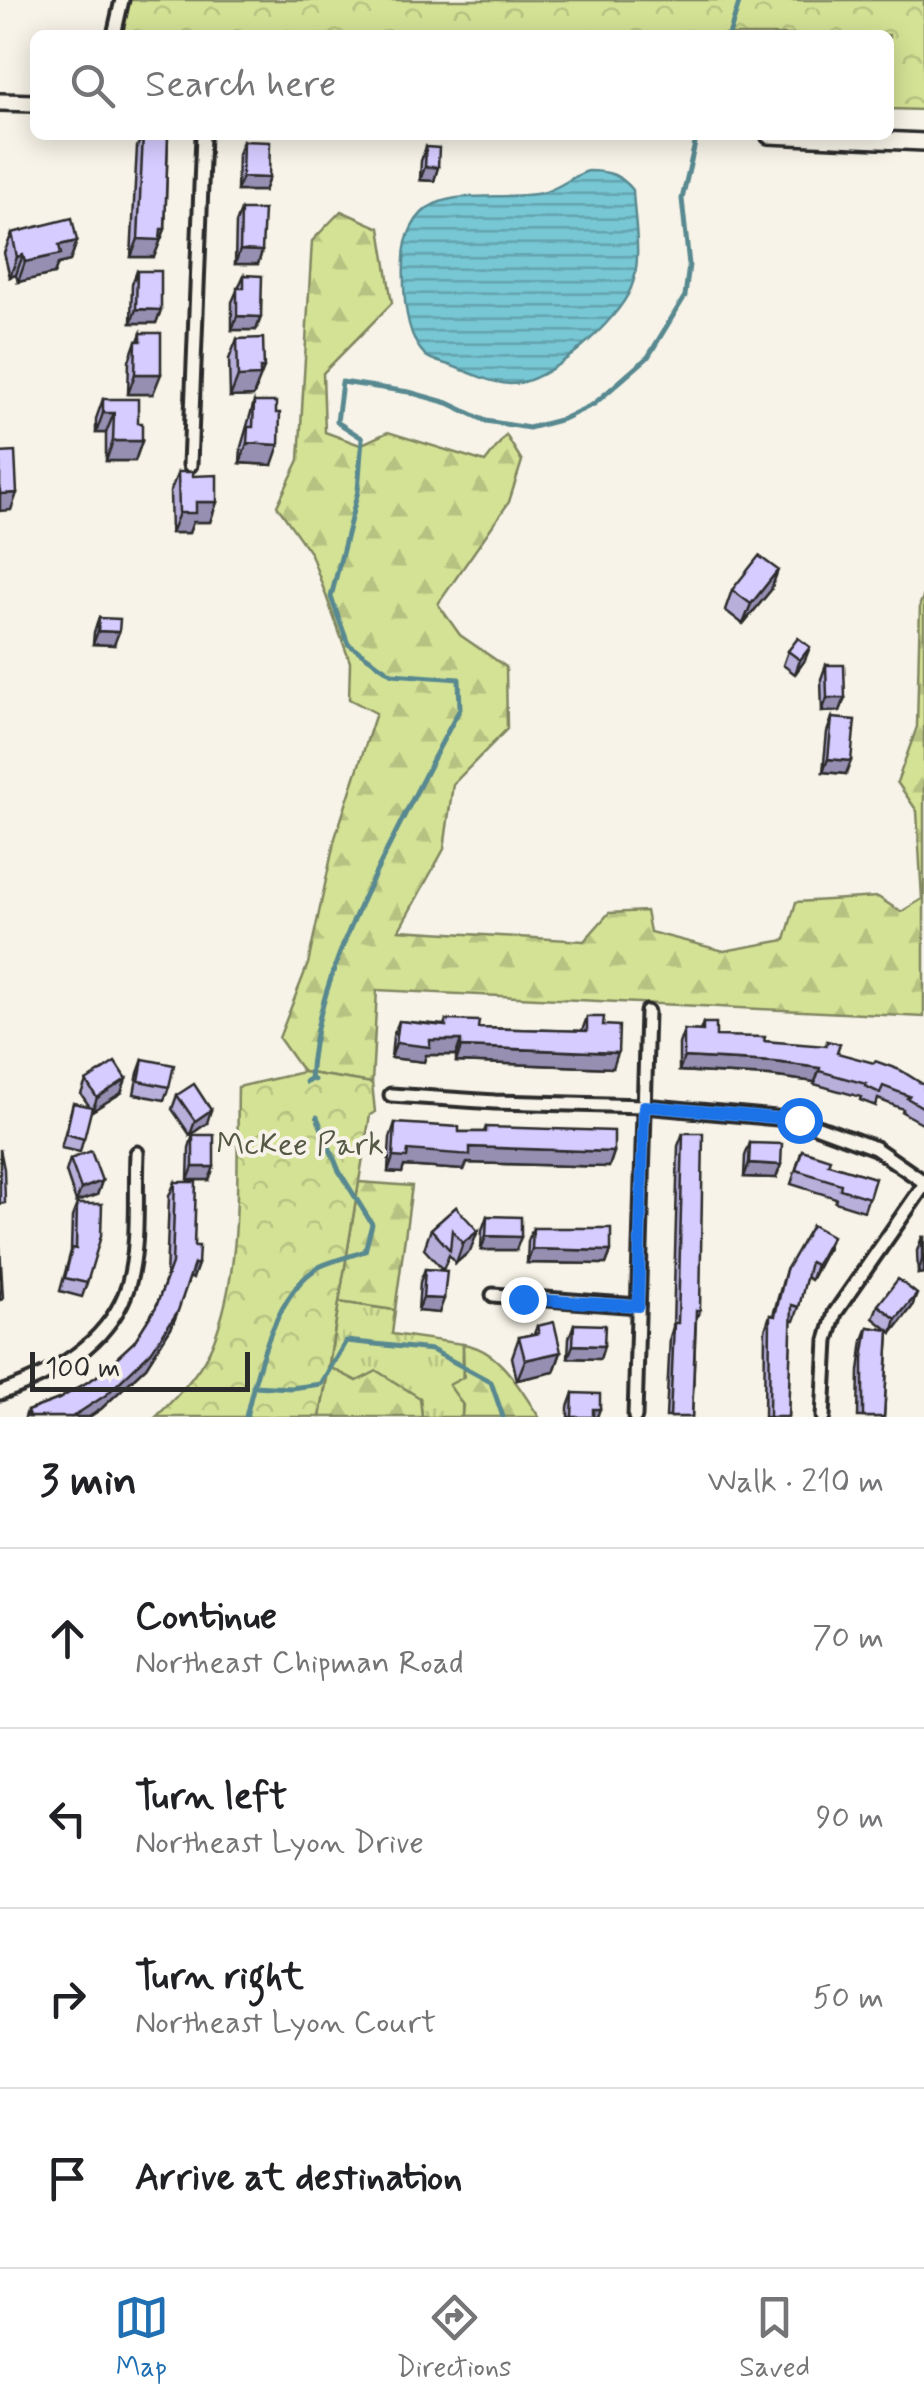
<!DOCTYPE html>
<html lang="en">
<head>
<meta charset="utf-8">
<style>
	body { margin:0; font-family:Mynerve,sans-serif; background:#f2f2f2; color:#202124 }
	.scale { position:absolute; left:30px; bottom:25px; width:220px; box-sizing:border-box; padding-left:10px; border:5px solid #2b2b2b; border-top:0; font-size:28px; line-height:35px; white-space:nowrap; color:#2b2b2b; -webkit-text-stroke:8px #f7f3e8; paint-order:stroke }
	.stop { position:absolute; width:30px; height:30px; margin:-22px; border:8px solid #1a73e8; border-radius:50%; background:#fff }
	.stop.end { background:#1a73e8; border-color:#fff; box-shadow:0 2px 10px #0008 }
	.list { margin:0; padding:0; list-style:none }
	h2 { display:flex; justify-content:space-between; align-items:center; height:130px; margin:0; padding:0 40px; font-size:42px }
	h2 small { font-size:32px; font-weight:400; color:#757577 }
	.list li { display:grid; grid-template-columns:65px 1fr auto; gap:30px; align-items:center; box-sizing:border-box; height:180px; padding:0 40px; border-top:2px solid #e0e0e0 }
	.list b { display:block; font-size:38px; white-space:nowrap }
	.list p { margin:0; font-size:32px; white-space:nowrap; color:#757577 }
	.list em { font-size:32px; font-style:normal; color:#757577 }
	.icon { flex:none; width:55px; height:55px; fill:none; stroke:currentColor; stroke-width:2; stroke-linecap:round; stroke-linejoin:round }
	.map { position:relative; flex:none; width:924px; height:1417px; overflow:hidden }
	.search { position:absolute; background:#fff; box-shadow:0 5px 25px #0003; left:30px; right:30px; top:30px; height:110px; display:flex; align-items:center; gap:25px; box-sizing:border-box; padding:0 35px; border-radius:15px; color:#757577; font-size:38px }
	.sheet { height:850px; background:#fff }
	nav { display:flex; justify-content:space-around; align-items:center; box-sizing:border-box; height:140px; border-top:2px solid #e0e0e0; background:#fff; font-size:28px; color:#757577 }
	nav a { display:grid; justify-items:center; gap:5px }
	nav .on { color:#1f6fb2 }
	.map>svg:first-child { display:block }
</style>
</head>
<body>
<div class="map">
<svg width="924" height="1417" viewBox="0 0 924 1417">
	<defs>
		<pattern id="grass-tufts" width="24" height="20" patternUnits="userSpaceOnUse" patternTransform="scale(2.5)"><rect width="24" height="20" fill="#d4e295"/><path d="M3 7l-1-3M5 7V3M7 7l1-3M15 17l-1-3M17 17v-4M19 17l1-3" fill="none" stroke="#b6c281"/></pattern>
		<pattern id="forest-firs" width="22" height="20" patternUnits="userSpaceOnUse" patternTransform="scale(2.5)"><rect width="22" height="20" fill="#d4e295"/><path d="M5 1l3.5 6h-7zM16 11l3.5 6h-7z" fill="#b6c281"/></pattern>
		<pattern id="park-crowns" width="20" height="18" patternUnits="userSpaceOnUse" patternTransform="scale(2.5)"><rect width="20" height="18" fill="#d4e295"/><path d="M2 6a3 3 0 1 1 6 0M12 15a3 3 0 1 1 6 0" fill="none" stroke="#b6c281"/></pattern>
		<pattern id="water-rules" width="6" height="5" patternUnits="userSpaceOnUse" patternTransform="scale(2.5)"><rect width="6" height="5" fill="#78c7d4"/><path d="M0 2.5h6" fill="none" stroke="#63a2ac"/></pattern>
	</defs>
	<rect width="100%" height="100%" fill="#f7f3e8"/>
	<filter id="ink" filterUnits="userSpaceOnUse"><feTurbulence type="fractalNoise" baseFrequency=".01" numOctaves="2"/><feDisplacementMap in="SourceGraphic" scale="20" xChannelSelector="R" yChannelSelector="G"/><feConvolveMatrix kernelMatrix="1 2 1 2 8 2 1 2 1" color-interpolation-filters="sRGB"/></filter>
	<g filter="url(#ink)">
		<path fill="url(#grass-tufts)" stroke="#808660" stroke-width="2.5" d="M339,1302l56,8 -3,24 71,10 -1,73h-40l-2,-19 -63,-17 -28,-14z"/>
		<g fill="url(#forest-firs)" stroke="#808660" stroke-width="2.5">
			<path d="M341,211l39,17 12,75 -69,70 2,59 35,13 28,-13 97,30 21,-27 16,26 -13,41 -71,102 22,31 46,32 1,62 -54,55 -9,65 -45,81 185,11 25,-28 37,-2 4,21 74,19 61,-11 11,-38 82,-5 23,15 21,-13 -5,-88 -20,-29 20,-55 3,-123 4,-9v422l-547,-27 -5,93 -69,-11 -24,-34 29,-74 27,-126 41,-125 -27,-14 1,-37 -39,-108 -34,-48 22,-46 13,-219z"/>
			<path d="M359,1182l53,4 -17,124 -56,-8z"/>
			<path d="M463,1344c37,5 57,45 76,73h-77l1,-12 -14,-20 15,-8z"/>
			<path d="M329,1367l28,14 20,-10 43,27 2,19h-102z"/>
		</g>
		<g fill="url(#park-crowns)" stroke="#808660" stroke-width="2.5">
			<path d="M122,0h802v110l-35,-1v-74h-775z"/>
			<path d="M303,1072l69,11 3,29 -5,3 -50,302h-164c21,-20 46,-47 57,-74 31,-79 23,-172 25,-256z"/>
		</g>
		<path fill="url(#water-rules)" stroke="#598990" stroke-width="2.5" d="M588,171c20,0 32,3 45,19 1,30 10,70 -2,98 -13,33 -84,97 -121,96 -20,-1 -39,-11 -58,-18 -8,-3 -21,-5 -27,-11 -21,-21 -22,-68 -21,-95 0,-21 10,-47 31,-56 29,-13 74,-4 106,-11 16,-3 31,-17 47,-22z"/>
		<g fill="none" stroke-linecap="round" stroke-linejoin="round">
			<g stroke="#598990" stroke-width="5">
				<path d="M729,35l11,-35"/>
				<path d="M310,1080c5,-90 49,-174 89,-254 20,-39 39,-78 61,-117l-1,-30 -67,-5 -44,-30 -17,-47 27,-106 4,-53 -25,-16 5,-40 67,10 39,11 38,18 43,7 34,-9 31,-15 54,-47 37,-61 4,-31 -7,-66 15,-64"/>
				<path d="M306,1082l4,-4 4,2"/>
				<path d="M253,1386l38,2 30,-4 25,-43 86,9 59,32 12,35"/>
				<path d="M246,1417c10,-44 31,-129 75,-151 13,-6 30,-10 44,-15l7,-27 -33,-53 -22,-54"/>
			</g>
			<g stroke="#2b2b2b" stroke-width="19">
				<g id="minor">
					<path d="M114,35l8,-35"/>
					<path d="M190,465l13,-330"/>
					<path d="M391,1095l104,7 149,4 155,14 76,28 49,34"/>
					<path d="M493,1295l145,11"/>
					<path d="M0,1393c52,-18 110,-50 128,-107 12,-41 7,-90 9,-133"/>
					<path d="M635,1417l12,-405"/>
					<path d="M823,1417l4,-77 8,-27 89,-128"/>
				</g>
			</g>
			<g stroke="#2b2b2b" stroke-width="22">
				<g id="tertiary">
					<path d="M0,102l35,1"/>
					<path d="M769,135l155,7"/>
				</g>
			</g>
			<use href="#minor" stroke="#f7f3e8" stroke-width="11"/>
			<use href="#tertiary" stroke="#f7f3e8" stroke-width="15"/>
		</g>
		<g fill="#b8afdb" stroke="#2b2b2b" stroke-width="2.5">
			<path d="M142,135h26l-3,94 -11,28h-23l6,-110z"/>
			<path d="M243,141l26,37 -5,13h-27l1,-37z"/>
			<path d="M426,147l12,20 -4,14 -14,-1 1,-19z"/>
			<path d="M241,210l21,41 -4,13h-23l1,-41z"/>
			<path d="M12,233l65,8 -7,20 -12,3 -4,10 -36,8 -2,-7 -6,2 -6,-24z"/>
			<path d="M137,271l24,39 -5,13h-25l1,-39z"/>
			<path d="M244,275l17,42 -5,13h-24v-28z"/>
			<path d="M141,333l12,61h-25l1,-33 7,-20h2z"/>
			<path d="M237,339l20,49 -4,8 -23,1 -1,-38z"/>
			<path d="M103,399l35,24 4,18 -7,20h-29v-28h-10v-14z"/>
			<path d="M254,402l18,63 -32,-2 1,-16z"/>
			<path d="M178,472l15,4 24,26 -7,20h-17l-4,11h-18l-1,-41z"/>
			<path d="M732,590h39l-28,34 -18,-14z"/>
			<path d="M99,618l15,27 -21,-1 1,-12z"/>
			<path d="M788,651l17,9 -10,14 -12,-9z"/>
			<path d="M826,665l19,33 -5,13 -18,1 -1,-33z"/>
			<path d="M832,718l14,56 -23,-2 4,-40z"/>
			<path d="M587,1017l16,8 10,43 -157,-6v-7h-30l-2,7 -33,-4 2,-22 6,-15 45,4 2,-5 32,8 104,3z"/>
			<path d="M703,1023l13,13 48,5 73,12 87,32v39l-22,-12 1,-3 -25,-10 -2,7 -16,-6 1,-3 -47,-13 1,-2 -45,-6 -91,-5v-27l5,-14 16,1z"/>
			<path d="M143,1059l26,28 -5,13 -30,-6 4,-21z"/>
			<path d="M86,1081l35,12 -29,18 -1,-2 -11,43 -19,-4 12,-45 17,4 -9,-13z"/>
			<path d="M177,1095l30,28 -17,12 -18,-26z"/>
			<path d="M395,1123l64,9h25l2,-5 128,25 -5,15 -142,-4 -3,7 -60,-4 -2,7 -14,-1 2,-34z"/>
			<path d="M683,1133l17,177 -4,9 -4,98h-26l4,-80 3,-10 5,-181z"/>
			<path d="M193,1135l16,45h-21l1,-32z"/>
			<path d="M750,1143l26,35 -32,-1 1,-21z"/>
			<path d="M802,1150l26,14 47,14 -11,33 -29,-9 1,-4 -45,-14z"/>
			<path d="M70,1159l32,22 -5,14 -21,7 -10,-30z"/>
			<path d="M175,1182l23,82 -5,14h-4l-17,48 -26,41 -45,42 -12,8h-64l2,-6 32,-12 37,-22 38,-35 22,-35 10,-28 3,-83z"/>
			<path d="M77,1204l10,79 -5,14 -22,-6 11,-40 1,-34z"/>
			<path d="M456,1207l14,44 -14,12 -7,-8 -6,15 -4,43 -21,-2 2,-29 5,-13 18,1 -19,-21 7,-20z"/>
			<path d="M487,1216l29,34h-35l1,-20z"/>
			<path d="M533,1228l78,23 -5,13 -79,-1 1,-22z"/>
			<path d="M922,1237h2v36l-6,1 -1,-23z"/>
			<path d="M827,1250l-16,30 -5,-3 -7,30 -5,14h-3l-3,96h-24l1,-87 5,-15h3l13,-45z"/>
			<path d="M878,1305l34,2 -20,26 -3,-3 -5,87h-26l1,-46 4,-31 5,-13 20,3 -15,-12z"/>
			<path d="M574,1324l30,22 -4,13 -32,-1 1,-20z"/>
			<path d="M537,1326l24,26 -7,20 -37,8 -5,-23 7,-20 15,-3z"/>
			<path d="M573,1393l24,24h-29v-10z"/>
		</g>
		<g fill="#968fb2" stroke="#2b2b2b" stroke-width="2.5">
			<path d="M425,167h13l-4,14 -14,-1z"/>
			<path d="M242,177l27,1 -5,13h-27z"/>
			<path d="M161,229h4l-11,28h-23l7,-18z"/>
			<path d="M77,241l-7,20 -12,3 -4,10 -36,8 7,-20 34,-17z"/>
			<path d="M240,250l22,1 -4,13h-23z"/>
			<path d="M23,255l-7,20 -6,2 7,-20z"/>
			<path d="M136,309l25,1 -5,13h-25z"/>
			<path d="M237,316l24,1 -5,13h-24z"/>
			<path d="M260,368h4l-11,28 -23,1 8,-20z"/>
			<path d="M135,374h26l-8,20h-25z"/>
			<path d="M103,413h11l-8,20h-10z"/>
			<path d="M113,441h29l-7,20h-29z"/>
			<path d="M247,443l32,2 -7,20 -32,-2z"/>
			<path d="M17,493l-6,17 -11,1v-17z"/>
			<path d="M196,502h21l-7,20h-17l-4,11h-18l8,-20z"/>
			<path d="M778,570l-7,20 -28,34 8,-20z"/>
			<path d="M98,631l21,1 -5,13 -21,-1z"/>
			<path d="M810,647l-5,13 -10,14 5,-14z"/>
			<path d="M827,698h18l-5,13 -18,1z"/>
			<path d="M828,759l23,2 -5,13 -23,-2z"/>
			<path d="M430,1040h31l-5,15h-30l-2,7 -33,-4 5,-15z"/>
			<path d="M461,1047l157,6 -5,15 -157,-6z"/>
			<path d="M684,1057l91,5 45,6 -5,14 -45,-6 -91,-5z"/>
			<path d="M126,1079l-5,14 -29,18 5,-13z"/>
			<path d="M211,1110l-4,13 -17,12 5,-14z"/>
			<path d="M470,1147l144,5 -5,15 -142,-4 -3,7 -60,-4 -2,7 -14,-1 5,-15 15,-7z"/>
			<path d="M749,1163l32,2 -5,13 -32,-1z"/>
			<path d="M193,1167h21l-5,13h-21z"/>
			<path d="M102,1181l-5,14 -21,7 5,-13z"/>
			<path d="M478,1231l-8,20 -14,12 7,-20z"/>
			<path d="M486,1236l35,1 -5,13h-35z"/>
			<path d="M832,1236l-5,14 -16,30 5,-15z"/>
			<path d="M532,1249l79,2 -5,13 -79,-1z"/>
			<path d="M922,1260h2v13l-6,1z"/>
			<path d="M194,1264h4l-5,14h-5z"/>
			<path d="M917,1294l-5,13 -20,26 4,-14z"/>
			<path d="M423,1298l21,1 -5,14 -21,-2z"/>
			<path d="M178,1311l-6,15 -26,41 -45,42 -12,8h-17z"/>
			<path d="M573,1345l31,1 -4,13 -32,-1z"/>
			<path d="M561,1352l-7,20 -37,8 8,-20z"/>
			<path d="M593,1409h7l-3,8h-7z"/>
		</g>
		<g fill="#d6ccff" stroke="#2b2b2b" stroke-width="2.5">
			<path d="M143,135h25l-3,94h-4l-1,11 -22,-1z"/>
			<path d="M243,141l27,1 -1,36 -27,-1z"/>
			<path d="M426,147l13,1 -1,19h-13z"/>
			<path d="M241,210h23l-2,41 -22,-1z"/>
			<path d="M72,218l5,23 -18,4 2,9 -36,8 -2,-7 -6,2 -5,-24z"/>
			<path d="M137,271h24v39l-25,-1z"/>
			<path d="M244,275l18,1 -1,41 -24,-1v-28h7z"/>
			<path d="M141,333h20v41h-26l1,-33h5z"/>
			<path d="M263,338l1,30h-4v8l-22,1 -1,-38z"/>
			<path d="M103,399h35v24h4v18h-29l1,-28h-11z"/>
			<path d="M254,402h22v11h4l-1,32 -32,-2 1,-16h5z"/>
			<path d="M15,452l2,41 -17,1v-41z"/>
			<path d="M178,472h15v4l24,-1v27h-21v11h-17z"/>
			<path d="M759,556l19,14 -27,34 -19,-14z"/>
			<path d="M99,618l21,1 -1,13 -21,-1z"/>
			<path d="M798,638l12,9 -10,13 -12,-9z"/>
			<path d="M826,665h18l1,33h-18z"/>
			<path d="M832,718l23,2 -4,41 -23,-2z"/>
			<path d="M587,1017h17l-1,8 16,1 -1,27 -157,-6v-7h-31v7l-34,-4 3,-22 47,5v-6l33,1 -1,7 109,3z"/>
			<path d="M703,1023h13v13l49,1 -1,4 62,5 1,-5 13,3 -3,9 37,10 1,-2 25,9 24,15v23l-17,-10 2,-2 -26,-10 -3,7 -15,-7 1,-2 -47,-13 1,-3 -45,-6 -91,-5v-27l19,1z"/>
			<path d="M143,1059l31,6 -5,22 -30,-6z"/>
			<path d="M115,1062l11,17 -29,19 -11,-17z"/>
			<path d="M194,1084l17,26 -16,11 -18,-26z"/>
			<path d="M73,1103l19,4 -8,32 -18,-5z"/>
			<path d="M395,1123l64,4v5h27v-5l128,4v21l-144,-5v8l-62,-5 -1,8 -14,-1z"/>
			<path d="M683,1133h20l-3,177h-4l-4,107h-22l4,-94h4z"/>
			<rect x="193" y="1135" width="21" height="32"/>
			<path d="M750,1143l32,1 -1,21 -32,-2z"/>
			<path d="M0,1149l4,20 1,34 -5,1z"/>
			<path d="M802,1150l28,9 -2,5 47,14 -6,20 -29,-9 1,-5 -45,-14z"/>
			<path d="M91,1151l11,30 -21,8 -11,-30z"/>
			<path d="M175,1182h21l-2,64h5l-1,18h-4l-16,47 -27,41 -45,43 -34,22h-43l-2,-6 32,-12 37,-22 38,-35 22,-35 16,-43z"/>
			<path d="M77,1204h25l-1,32 -14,47 -22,-5 7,-30 4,1z"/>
			<path d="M456,1207l22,24 -15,12 -11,-13 -2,20 -19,-21z"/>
			<path d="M487,1216l34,1v20l-35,-1z"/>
			<path d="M812,1225l20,11 -16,29 -6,-3 -11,45 -7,-2 -4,112h-19l1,-102 5,1 11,-46z"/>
			<path d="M533,1228h78v23l-79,-2z"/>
			<rect x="922" y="1237" width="2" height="23"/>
			<path d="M0,1246l3,53 -3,1z"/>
			<path d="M425,1269l22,2 -3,28 -21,-1z"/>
			<path d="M898,1279l19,15 -21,25 -18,-14z"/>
			<path d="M554,1322l7,30 -36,8 -6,-23 20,-4 -2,-7z"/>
			<path d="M574,1324l31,1 -1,21 -31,-1z"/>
			<path d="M868,1327l21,3 -5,87h-21v-59z"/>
			<path d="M573,1393l27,1v15h-7v8h-21z"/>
		</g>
	</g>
	<g fill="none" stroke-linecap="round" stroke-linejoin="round" filter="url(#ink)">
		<path stroke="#1a73e8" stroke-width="12" d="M523,1299l115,7 6,-200 155,14"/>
	</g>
	<g text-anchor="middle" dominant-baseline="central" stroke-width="8" stroke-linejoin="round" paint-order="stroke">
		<g font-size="32" fill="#555946" stroke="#f7f3e8">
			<text x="300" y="1145">McKee Park</text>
		</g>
	</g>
</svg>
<div class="scale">100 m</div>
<div class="stop" style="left:799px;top:1120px"></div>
<div class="stop end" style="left:523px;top:1299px"></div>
<div class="search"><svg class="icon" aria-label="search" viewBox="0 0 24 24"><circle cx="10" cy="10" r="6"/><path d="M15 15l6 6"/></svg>Search here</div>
</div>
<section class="sheet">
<h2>3 min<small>Walk · 210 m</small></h2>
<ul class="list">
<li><svg class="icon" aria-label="ahead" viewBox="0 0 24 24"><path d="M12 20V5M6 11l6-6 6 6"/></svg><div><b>Continue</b><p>Northeast Chipman Road</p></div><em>70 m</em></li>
<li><svg class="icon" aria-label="left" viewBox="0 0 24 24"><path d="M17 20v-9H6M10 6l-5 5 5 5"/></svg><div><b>Turn left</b><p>Northeast Lyon Drive</p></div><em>90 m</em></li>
<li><svg class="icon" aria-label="right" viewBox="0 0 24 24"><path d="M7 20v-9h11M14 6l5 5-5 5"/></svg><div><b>Turn right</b><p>Northeast Lyon Court</p></div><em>50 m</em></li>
<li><svg class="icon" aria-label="arrive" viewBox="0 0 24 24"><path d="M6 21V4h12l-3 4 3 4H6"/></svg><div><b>Arrive at destination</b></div></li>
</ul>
</section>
<nav>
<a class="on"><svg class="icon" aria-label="map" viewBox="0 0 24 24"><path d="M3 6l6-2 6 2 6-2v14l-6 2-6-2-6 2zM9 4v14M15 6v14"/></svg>Map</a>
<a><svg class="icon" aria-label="directions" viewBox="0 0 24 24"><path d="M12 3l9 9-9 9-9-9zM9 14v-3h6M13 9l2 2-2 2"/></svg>Directions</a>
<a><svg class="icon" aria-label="saved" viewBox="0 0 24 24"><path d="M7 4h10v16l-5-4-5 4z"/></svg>Saved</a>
</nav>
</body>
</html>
